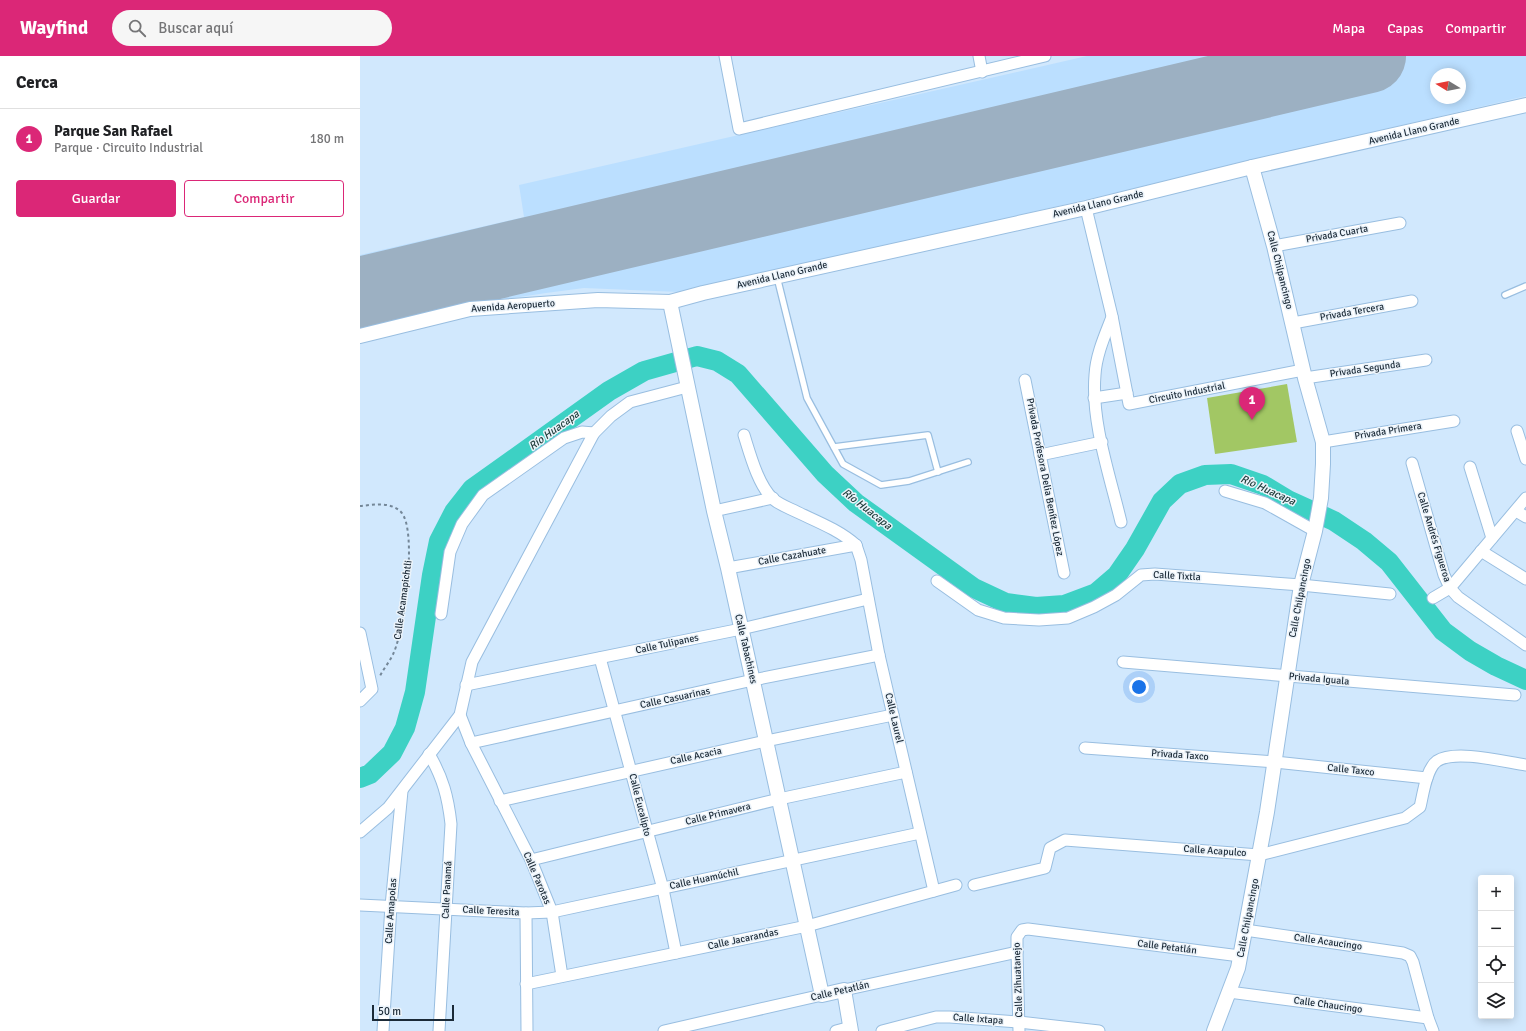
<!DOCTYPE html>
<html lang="es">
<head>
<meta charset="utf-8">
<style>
	body { margin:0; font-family:Signika,sans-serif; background:#f6f6f6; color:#202124 }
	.controls { position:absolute; right:12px; bottom:12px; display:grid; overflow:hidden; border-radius:4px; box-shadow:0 2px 10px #0003 }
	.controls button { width:36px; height:36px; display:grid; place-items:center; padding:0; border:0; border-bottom:1px solid #e0e0e0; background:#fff; color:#202124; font:20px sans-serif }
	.compass { position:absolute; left:1070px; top:12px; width:36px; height:36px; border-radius:50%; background:#fff; box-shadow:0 2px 10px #0003; rotate:280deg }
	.scale { position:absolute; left:12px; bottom:10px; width:82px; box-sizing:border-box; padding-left:4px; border:2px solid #1b2a37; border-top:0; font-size:11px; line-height:14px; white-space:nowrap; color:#1b2a37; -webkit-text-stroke:3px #ebf3fa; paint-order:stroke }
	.you { position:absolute; left:779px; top:631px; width:14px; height:14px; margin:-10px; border:3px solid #fff; border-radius:50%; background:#1a73e8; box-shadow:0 0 0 6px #1a73e833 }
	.badge { display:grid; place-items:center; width:26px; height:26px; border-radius:50%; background:#db2777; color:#fff; font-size:13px; font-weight:700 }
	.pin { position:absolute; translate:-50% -33px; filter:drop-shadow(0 1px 2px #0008) }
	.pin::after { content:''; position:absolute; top:21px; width:14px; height:12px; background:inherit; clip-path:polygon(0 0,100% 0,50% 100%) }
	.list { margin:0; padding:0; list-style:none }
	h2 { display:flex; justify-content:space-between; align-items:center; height:52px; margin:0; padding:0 16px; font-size:17px }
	h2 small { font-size:13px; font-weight:400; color:#757577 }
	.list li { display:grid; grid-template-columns:26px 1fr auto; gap:12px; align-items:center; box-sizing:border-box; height:60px; padding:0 16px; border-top:1px solid #e0e0e0 }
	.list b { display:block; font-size:15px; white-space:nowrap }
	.list p { margin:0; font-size:13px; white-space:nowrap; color:#757577 }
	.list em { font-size:13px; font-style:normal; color:#757577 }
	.actions { display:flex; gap:8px; padding:12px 16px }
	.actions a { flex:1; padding:9px 0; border:1px solid #db2777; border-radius:4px; text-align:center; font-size:14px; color:#db2777 }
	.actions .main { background:#db2777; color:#fff }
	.icon { flex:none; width:22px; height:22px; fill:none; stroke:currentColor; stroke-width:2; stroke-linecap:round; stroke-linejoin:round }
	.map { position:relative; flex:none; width:1166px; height:975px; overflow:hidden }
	header { display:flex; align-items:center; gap:24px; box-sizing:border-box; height:56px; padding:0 20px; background:#db2777; color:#fff }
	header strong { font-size:19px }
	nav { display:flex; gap:22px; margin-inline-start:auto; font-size:14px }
	.search { width:280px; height:36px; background:#f6f6f6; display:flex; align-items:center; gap:10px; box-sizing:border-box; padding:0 14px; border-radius:22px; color:#757577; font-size:15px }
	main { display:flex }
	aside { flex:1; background:#fff }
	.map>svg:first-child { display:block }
</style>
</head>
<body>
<header>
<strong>Wayfind</strong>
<div class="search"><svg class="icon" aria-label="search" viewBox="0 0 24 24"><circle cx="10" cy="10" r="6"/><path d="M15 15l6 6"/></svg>Buscar aquí</div>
<nav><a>Mapa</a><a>Capas</a><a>Compartir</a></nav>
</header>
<main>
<aside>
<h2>Cerca<small></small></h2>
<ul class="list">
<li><span class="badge">1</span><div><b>Parque San Rafael</b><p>Parque · Circuito Industrial</p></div><em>180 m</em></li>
</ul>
<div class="actions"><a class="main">Guardar</a><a>Compartir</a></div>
</aside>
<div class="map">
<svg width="1166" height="975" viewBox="0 0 1166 975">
	<rect width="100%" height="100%" fill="#d1e8fd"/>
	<path fill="#bbdfff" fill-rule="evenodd" d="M727,0h439v40l-821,193 -26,3 -95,-4 -38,5 -33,5 -153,35v-78l164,-38 -5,-32zM1076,18h24v24h-24z"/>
	<path fill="#a2c764" d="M927,328l10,58 -82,12 -8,-56z"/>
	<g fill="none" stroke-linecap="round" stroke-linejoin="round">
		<path stroke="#3dd1c4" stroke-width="20" d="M0,722l10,-4 22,-21 13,-25 10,-36 17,-117 7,-34 15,-29 18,-23 137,-98 35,-20 53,-15 20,5 21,13 87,100 31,29 118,85 32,15 30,4 28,-2 32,-12 21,-18 18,-26 27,-48 18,-17 25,-9 26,-1 32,11 25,15 46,21 30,20 25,21 54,69 27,20 26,15 30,14"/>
		<path stroke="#9cb0c2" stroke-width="74" d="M0,238l1009,-238"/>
		<g stroke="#99bee0" stroke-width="8">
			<g id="service">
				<path d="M417,221l30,121 36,66 38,21 28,-4 59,-19"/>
				<path d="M1145,239l21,-9"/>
				<path d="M474,391l94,-12 10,37"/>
			</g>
		</g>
		<g stroke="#99bee0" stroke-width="13">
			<g id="minor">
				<path d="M365,0l14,73 306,-73"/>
				<path d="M619,0l3,16"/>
				<path d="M726,152l26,108 17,88 174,-34"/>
				<path d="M914,190l126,-23"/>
				<path d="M752,261c-7,18 -16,38 -17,58 -4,47 15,101 26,147"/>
				<path d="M933,267l119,-22"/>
				<path d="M945,322l121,-18"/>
				<path d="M665,324l39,193"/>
				<path d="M734,342l33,-5"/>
				<path d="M1157,375l9,28"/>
				<path d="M384,379c6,19 14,50 29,64 7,6 16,9 24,13 21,10 42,18 59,33"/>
				<path d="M963,386l131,-21"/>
				<path d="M680,399l62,-13"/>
				<path d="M1052,407l32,112 6,13 8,9 68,48"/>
				<path d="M1110,411l22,71"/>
				<path d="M865,435l40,12 50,28"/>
				<path d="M354,455l59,-13"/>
				<path d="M1156,455l10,6"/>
				<path d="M496,489l5,15 18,95 55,236"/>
				<path d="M1121,495l45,28"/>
				<path d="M368,512l128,-23"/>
				<path d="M577,525l41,29 26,8 35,2 29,-2 26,-11 22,-12 25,-20 14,-1 146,11 89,9"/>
				<path d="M1073,542l17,-10 76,-90"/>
				<path d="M81,558l9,-62 12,-28 21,-29 81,-57 18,-6 12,1"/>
				<path d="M0,577l12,56 -12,12"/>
				<path d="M240,602l63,231 13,64"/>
				<path d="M763,606l392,33"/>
				<path d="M106,629l275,-56 127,-30"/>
				<path d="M100,659l11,28 60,117 21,52 10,64"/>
				<path d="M111,687l282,-63 126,-25"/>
				<path d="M725,692l190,14 152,16"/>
				<path d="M69,698c14,24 19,43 22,70l-12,207"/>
				<path d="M140,745l266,-60 127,-26"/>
				<path d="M0,776l28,-24 72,-93 12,-53 122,-229 17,-17 19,-14 57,-15"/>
				<path d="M171,804l248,-61 127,-27"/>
				<path d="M614,829l71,-17 5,-20 15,-8 194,15 146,-37 15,-11c3,-12 6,-38 17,-46 18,-12 68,1 89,4"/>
				<path d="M0,849l166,8 26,-1 368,-79"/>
				<path d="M166,857l1,118"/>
				<path d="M885,874l158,23 7,3 3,6 15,56 5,13"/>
				<path d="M166,928l281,-58 149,-41"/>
				<path d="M484,934l173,-38"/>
				<path d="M869,936l199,26"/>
				<path d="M23,975l8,-125 11,-115"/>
				<path d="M304,975l158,-36"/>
				<path d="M476,975l15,-4"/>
				<path d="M522,975l54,-14h14l69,5 80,9"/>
				<path d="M659,975l-2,-79v-15l5,-7 6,-1 212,27"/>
			</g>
		</g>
		<g stroke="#99bee0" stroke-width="16">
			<g id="tertiary">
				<path d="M310,246l44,209 14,57 94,427 22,-5 7,41"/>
				<path d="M0,280l110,-27 128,-9 72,2 33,-9 383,-85 166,-41 274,-62"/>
				<path d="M854,975l24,-63 29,-156 34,-227 14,-54 6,-33 2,-34v-22l-18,-64 -31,-132 -22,-79"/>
			</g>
		</g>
		<path stroke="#748798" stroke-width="2" stroke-dasharray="3 3" stroke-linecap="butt" d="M0,450c13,-1 30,-5 41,6 17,18 3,118 -7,140 -3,8 -10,16 -14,24"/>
		<use href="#service" stroke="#fff" stroke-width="5.5"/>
		<use href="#minor" stroke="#fff" stroke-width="11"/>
		<use href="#tertiary" stroke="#fff" stroke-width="14"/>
	</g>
	<g text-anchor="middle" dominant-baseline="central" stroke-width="3" stroke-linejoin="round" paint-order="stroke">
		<g font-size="10" fill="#1b2a37" stroke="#ebf3fa">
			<text transform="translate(1054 75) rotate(-13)">Avenida Llano Grande</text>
			<text transform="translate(738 148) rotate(-13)">Avenida Llano Grande</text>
			<text transform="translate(977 178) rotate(-10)">Privada Cuarta</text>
			<text transform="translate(920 214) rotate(76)">Calle Chilpancingo</text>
			<text transform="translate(422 219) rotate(-13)">Avenida Llano Grande</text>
			<text transform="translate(153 250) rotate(-4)">Avenida Aeropuerto</text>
			<text transform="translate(992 256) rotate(-10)">Privada Tercera</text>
			<text transform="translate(1005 313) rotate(-8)">Privada Segunda</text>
			<text transform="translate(827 337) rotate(-11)">Circuito Industrial</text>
			<text transform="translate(1028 375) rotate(-9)">Privada Primera</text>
			<text transform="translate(685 421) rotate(79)">Privada Profesora Delia Benítez López</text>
			<text transform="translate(1074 481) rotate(73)">Calle Andrés Figueroa</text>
			<text transform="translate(432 500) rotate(-10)">Calle Cazahuate</text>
			<text transform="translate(817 520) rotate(3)">Calle Tixtla</text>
			<text transform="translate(940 542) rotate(-79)">Calle Chilpancingo</text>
			<text transform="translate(43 544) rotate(-82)">Calle Acamapichtli</text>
			<text transform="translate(307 588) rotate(-12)">Calle Tulipanes</text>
			<text transform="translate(386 593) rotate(77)">Calle Tabachines</text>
			<text transform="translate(959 623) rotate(5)">Privada Iguala</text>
			<text transform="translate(315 642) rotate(-12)">Calle Casuarinas</text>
			<text transform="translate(534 662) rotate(77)">Calle Laurel</text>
			<text transform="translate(820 699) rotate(4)">Privada Taxco</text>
			<text transform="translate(336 700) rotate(-12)">Calle Acacia</text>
			<text transform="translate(991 714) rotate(6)">Calle Taxco</text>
			<text transform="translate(280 749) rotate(76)">Calle Eucalipto</text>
			<text transform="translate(358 758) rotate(-14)">Calle Primavera</text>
			<text transform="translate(855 795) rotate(4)">Calle Acapulco</text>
			<text transform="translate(177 822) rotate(67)">Calle Parotas</text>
			<text transform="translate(344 823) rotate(-12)">Calle Huamúchil</text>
			<text transform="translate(87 834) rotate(-87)">Calle Panamá</text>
			<text transform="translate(31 855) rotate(-86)">Calle Amapolas</text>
			<text transform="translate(131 855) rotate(3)">Calle Teresita</text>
			<text transform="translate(888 862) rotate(-79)">Calle Chilpancingo</text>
			<text transform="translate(383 883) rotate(-12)">Calle Jacarandas</text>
			<text transform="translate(968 886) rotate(8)">Calle Acaucingo</text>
			<text transform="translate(807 891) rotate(7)">Calle Petatlán</text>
			<text transform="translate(658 924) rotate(-92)">Calle Zihuatanejo</text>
			<text transform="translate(480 935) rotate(-13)">Calle Petatlán</text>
			<text transform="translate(968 949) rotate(8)">Calle Chaucingo</text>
			<text transform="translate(618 963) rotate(4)">Calle Ixtapa</text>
		</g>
		<g font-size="11" font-style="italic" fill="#1f3d3a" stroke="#ebf3fa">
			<text transform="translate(194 374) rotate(-36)">Río Huacapa</text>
			<text transform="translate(908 434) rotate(24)">Río Huacapa</text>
			<text transform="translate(507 453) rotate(38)">Río Huacapa</text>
		</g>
	</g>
</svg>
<div class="controls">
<button>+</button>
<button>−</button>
<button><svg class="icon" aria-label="locate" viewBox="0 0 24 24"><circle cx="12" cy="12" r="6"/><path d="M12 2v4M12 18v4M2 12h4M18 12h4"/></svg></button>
<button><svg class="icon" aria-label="layers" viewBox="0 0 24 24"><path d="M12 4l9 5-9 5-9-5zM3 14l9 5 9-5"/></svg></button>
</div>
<svg class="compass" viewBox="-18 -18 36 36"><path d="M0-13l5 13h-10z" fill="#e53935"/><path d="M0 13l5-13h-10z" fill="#757577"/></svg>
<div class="scale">50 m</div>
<div class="you"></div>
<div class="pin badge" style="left:892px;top:364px">1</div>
</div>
</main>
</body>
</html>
